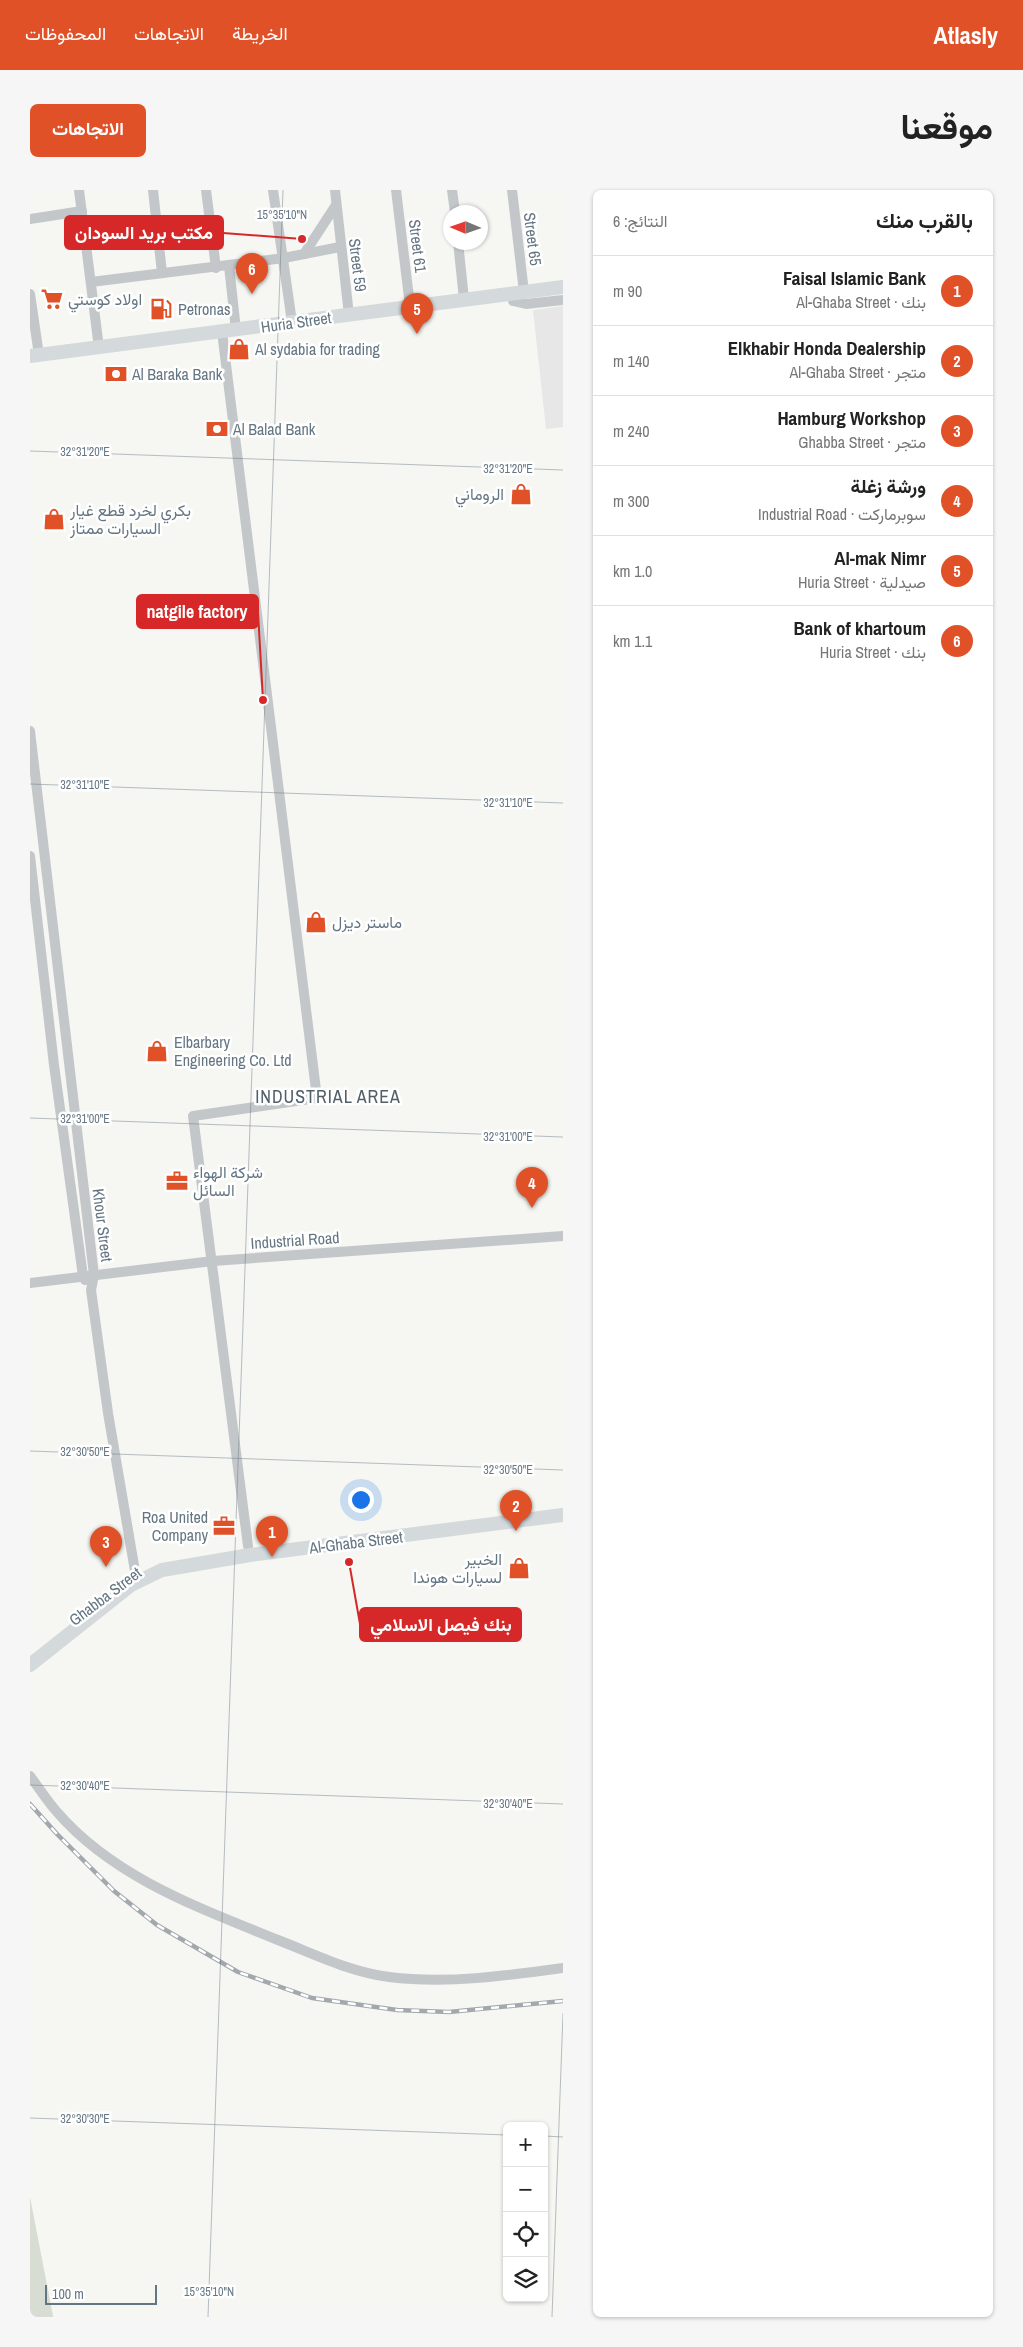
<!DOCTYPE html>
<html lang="ar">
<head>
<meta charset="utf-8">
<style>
	body { margin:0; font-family:"Archivo Narrow",Vazirmatn,sans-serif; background:#f6f6f6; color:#222; direction:rtl }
	.controls { position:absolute; right:15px; bottom:15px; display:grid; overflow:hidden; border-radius:8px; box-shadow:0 1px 4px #0004 }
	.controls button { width:45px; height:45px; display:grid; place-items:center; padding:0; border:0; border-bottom:1px solid #e0e0e0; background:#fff; color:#222; font:25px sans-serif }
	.compass { position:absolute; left:413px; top:15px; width:45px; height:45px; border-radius:50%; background:#fff; box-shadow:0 1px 4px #0004; rotate:272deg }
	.scale { position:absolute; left:15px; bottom:12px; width:112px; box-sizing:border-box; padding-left:5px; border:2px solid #657683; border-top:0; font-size:14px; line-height:18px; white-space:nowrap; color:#657683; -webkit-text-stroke:4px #fff; paint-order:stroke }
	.you { position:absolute; left:330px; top:1309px; width:18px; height:18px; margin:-12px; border:4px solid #fff; border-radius:50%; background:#1a73e8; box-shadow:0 0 0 8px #1a73e833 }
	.badge { display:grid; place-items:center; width:32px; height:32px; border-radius:50%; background:#e05128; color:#fff; font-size:16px; font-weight:700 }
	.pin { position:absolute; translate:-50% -41px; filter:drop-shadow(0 1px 2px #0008) }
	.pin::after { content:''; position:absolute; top:26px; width:18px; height:15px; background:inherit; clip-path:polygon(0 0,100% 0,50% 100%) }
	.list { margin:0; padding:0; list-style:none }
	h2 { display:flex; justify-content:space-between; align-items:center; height:65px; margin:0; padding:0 20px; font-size:21px }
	h2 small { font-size:16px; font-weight:400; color:#767676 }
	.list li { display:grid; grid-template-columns:32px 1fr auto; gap:15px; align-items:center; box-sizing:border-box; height:70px; padding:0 20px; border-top:1px solid #e0e0e0 }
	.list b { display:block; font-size:19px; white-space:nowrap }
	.list p { margin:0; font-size:16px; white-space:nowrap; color:#767676 }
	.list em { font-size:16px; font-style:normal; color:#767676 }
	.icon { flex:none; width:28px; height:28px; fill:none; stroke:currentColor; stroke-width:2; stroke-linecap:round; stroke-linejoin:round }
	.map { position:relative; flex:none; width:533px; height:2127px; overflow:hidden; direction:ltr; border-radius:8px }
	header { display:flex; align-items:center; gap:30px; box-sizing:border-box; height:70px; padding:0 25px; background:#e05128; color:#fff }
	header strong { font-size:24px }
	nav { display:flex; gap:28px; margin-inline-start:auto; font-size:18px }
	.intro { display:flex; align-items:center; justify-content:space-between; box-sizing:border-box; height:120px; padding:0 30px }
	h1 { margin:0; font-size:35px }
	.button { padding:12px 22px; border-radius:8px; background:#e05128; color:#fff; font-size:18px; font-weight:700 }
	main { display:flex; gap:30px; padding:0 30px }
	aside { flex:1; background:#fff; border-radius:8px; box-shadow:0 1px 4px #0004 }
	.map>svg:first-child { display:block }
</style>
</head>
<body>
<header>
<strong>Atlasly</strong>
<nav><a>الخريطة</a><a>الاتجاهات</a><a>المحفوظات</a></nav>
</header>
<div class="intro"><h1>موقعنا</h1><a class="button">الاتجاهات</a></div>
<main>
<aside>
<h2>بالقرب منك<small>النتائج: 6</small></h2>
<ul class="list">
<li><span class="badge">1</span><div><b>Faisal Islamic Bank</b><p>بنك · Al-Ghaba Street</p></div><em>90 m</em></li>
<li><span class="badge">2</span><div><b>Elkhabir Honda Dealership</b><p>متجر · Al-Ghaba Street</p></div><em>140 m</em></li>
<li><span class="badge">3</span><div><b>Hamburg Workshop</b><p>متجر · Ghabba Street</p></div><em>240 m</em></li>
<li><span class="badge">4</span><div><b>ورشة زغلة</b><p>سوبرماركت · Industrial Road</p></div><em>300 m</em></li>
<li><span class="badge">5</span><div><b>Al-mak Nimr</b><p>صيدلية · Huria Street</p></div><em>1.0 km</em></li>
<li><span class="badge">6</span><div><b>Bank of khartoum</b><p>بنك · Huria Street</p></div><em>1.1 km</em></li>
</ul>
</aside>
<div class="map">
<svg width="533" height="2127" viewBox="0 0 533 2127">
	<rect width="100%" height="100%" fill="#f6f6f2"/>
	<path fill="#e6e7e6" d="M533,116v121l-17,2 -13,-119z"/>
	<path fill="#d7ddd3" d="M0,2007l23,119v1h-23z"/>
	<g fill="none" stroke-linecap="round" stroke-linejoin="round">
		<g stroke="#c3c7ca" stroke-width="10">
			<path d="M49,0l20,158"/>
			<path d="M123,0l9,83"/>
			<path d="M176,0l10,78"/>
			<path d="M243,0l19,132"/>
			<path d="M305,0l14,125"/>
			<path d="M366,0l14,116"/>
			<path d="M422,0l3,22"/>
			<path d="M482,0l12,102"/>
			<path d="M0,29l52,-8"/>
			<path d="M428,52l6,57"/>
			<path d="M274,64l32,-49"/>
			<path d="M199,76l7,64"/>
			<path d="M61,92l193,-24 56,-11"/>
			<path d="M0,104l9,61"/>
			<path d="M483,111l13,3 37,-4"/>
			<path d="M192,142l95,766 -124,18 55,430"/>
			<path d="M0,541l64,544 -3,15 17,123 27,158"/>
			<path d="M0,666l24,209 29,211 2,4"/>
			<path d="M0,1093l183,-22 350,-25"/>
			<path d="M0,1586c9,12 17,25 27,36 57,66 143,96 221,128 36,14 72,32 111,37 58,7 116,-1 174,-9"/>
		</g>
		<g stroke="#d4d9dc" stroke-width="14">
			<path d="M0,166l533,-69"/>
			<path d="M0,1475l101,-80 31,-15 88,-15 313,-40"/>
		</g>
		<g stroke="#a2a8ad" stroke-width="4.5">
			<path id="rail" d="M0,1614l27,30 57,57 43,34 81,47 74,26 85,12 52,2 114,-11"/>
		</g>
		<use href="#rail" stroke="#fff" stroke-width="2.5" stroke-dasharray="8" stroke-linecap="butt"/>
	</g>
	<path fill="none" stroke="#657683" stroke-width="1" stroke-opacity="0.45" d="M0,261l533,19M0,594l533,19M0,928l533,19M0,1261l533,19M0,1595l533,19M0,1928l477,17M514,1946l19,1M178,2127l75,-2127M522,2127l11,-304"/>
	<defs>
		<g id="supermarket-bare" transform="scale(1.725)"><path d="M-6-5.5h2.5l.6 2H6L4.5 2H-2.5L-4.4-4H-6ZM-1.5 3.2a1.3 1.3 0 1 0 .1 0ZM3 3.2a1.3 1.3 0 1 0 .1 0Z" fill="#e05128" stroke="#fff" stroke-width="2.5" paint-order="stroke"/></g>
		<g id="fuel-bare" transform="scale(1.725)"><path d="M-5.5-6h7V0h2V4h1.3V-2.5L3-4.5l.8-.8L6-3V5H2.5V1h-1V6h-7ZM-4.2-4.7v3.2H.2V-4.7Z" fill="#e05128" stroke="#fff" stroke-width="2.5" paint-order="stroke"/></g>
		<g id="shop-bare" transform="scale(1.725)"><path d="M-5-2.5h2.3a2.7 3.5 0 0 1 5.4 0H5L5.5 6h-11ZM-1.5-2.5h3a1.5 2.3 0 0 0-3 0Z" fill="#e05128" stroke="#fff" stroke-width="2.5" paint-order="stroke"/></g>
		<g id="bank-bare" transform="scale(1.725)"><path d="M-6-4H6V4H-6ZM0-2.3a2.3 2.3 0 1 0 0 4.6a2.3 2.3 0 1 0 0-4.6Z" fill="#e05128" stroke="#fff" stroke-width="2.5" paint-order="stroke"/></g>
		<g id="office-bare" transform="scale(1.725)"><path d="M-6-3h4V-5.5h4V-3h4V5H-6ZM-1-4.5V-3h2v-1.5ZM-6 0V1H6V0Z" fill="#e05128" stroke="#fff" stroke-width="2.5" paint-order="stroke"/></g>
	</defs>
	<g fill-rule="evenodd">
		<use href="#supermarket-bare" x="22" y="109"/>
		<use href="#fuel-bare" x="131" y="119"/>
		<use href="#shop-bare" x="209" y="159"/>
		<use href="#bank-bare" x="86" y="184"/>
		<use href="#bank-bare" x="187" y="239"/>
		<use href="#shop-bare" x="491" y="304"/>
		<use href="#shop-bare" x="24" y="329"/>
		<use href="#shop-bare" x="286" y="732"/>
		<use href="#shop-bare" x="127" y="861"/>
		<use href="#office-bare" x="147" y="991"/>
		<use href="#office-bare" x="194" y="1336"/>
		<use href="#shop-bare" x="489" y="1378"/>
	</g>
	<g text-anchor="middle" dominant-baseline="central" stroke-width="5" stroke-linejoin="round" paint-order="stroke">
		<g font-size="16" fill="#657683" stroke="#fff">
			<text transform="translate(503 49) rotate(83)">Street 65</text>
			<text transform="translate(388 56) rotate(83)">Street 61</text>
			<text transform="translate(328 75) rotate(83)">Street 59</text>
			<text transform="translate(266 132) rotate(-8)">Huria Street</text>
			<text transform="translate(73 1035) rotate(83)">Khour Street</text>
			<text transform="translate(265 1050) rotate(-4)">Industrial Road</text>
			<text transform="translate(326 1352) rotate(-7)">Al-Ghaba Street</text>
			<text transform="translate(75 1406) rotate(-37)">Ghabba Street</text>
		</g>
		<g font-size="16" fill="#657683" stroke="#fff" text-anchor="start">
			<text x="38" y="109">اولاد كوستي</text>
			<text x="148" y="119">Petronas</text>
			<text x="225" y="159">Al sydabia for trading</text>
			<text x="102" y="184">Al Baraka Bank</text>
			<text x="203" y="239">Al Balad Bank</text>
			<text x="474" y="304" text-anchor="end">الروماني</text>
			<text x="40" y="320">بكري لخرد قطع غيار<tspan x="40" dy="18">السيارات ممتاز</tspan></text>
			<text x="302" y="732">ماستر ديزل</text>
			<text x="144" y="852">Elbarbary<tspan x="144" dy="18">Engineering Co. Ltd</tspan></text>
			<text x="163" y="982">شركة الهواء<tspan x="163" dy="18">السائل</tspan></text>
			<text x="178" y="1327" text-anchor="end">Roa United<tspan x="178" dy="18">Company</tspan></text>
			<text x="472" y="1369" text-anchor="end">الخبير<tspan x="472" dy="18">لسيارات هوندا</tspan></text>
		</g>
		<g font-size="18" letter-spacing="1" fill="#535f68" stroke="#fff">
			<text x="298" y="906">INDUSTRIAL AREA</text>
		</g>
	</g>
	<g font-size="12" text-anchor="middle" fill="#657683" stroke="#fff" stroke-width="5" stroke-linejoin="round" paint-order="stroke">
		<text x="252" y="29">15°35'10"N</text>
		<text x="55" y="266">32°31'20"E</text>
		<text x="478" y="283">32°31'20"E</text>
		<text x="55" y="599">32°31'10"E</text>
		<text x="478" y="617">32°31'10"E</text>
		<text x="55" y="933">32°31'00"E</text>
		<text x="478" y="951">32°31'00"E</text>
		<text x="55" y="1266">32°30'50"E</text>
		<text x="478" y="1284">32°30'50"E</text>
		<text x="55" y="1600">32°30'40"E</text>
		<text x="478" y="1618">32°30'40"E</text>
		<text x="55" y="1933">32°30'30"E</text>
		<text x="179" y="2106">15°35'10"N</text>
	</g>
	<path fill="none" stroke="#d62828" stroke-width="2" d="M272 49L193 43M233 510L228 422M319 1372L330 1434"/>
	<g fill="#d62828" stroke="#fff" stroke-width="2">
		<circle cx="272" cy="49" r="5"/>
		<circle cx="233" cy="510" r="5"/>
		<circle cx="319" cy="1372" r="5"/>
	</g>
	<g fill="#d62828" stroke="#d62828" stroke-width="2">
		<rect x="35" y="26" width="158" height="33" rx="5"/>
		<rect x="107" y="405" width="121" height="33" rx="5"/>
		<rect x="330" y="1418" width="161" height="33" rx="5"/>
	</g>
	<g font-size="18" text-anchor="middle" font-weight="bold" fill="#fff">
		<text x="114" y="49">مكتب بريد السودان</text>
		<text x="167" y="428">natgile factory</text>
		<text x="411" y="1441">بنك فيصل الاسلامي</text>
	</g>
</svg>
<div class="controls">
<button>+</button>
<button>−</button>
<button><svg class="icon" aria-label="locate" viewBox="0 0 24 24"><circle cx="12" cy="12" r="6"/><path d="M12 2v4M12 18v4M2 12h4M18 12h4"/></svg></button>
<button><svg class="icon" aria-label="layers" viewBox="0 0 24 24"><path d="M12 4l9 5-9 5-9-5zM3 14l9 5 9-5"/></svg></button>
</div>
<svg class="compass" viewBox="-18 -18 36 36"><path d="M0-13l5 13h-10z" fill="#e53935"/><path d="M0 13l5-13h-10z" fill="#767676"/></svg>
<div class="scale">100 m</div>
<div class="you"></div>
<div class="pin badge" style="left:242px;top:1367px">1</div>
<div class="pin badge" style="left:486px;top:1341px">2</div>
<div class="pin badge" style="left:76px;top:1377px">3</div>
<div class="pin badge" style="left:502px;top:1018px">4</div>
<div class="pin badge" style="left:387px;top:144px">5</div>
<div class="pin badge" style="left:222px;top:104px">6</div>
</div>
</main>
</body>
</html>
